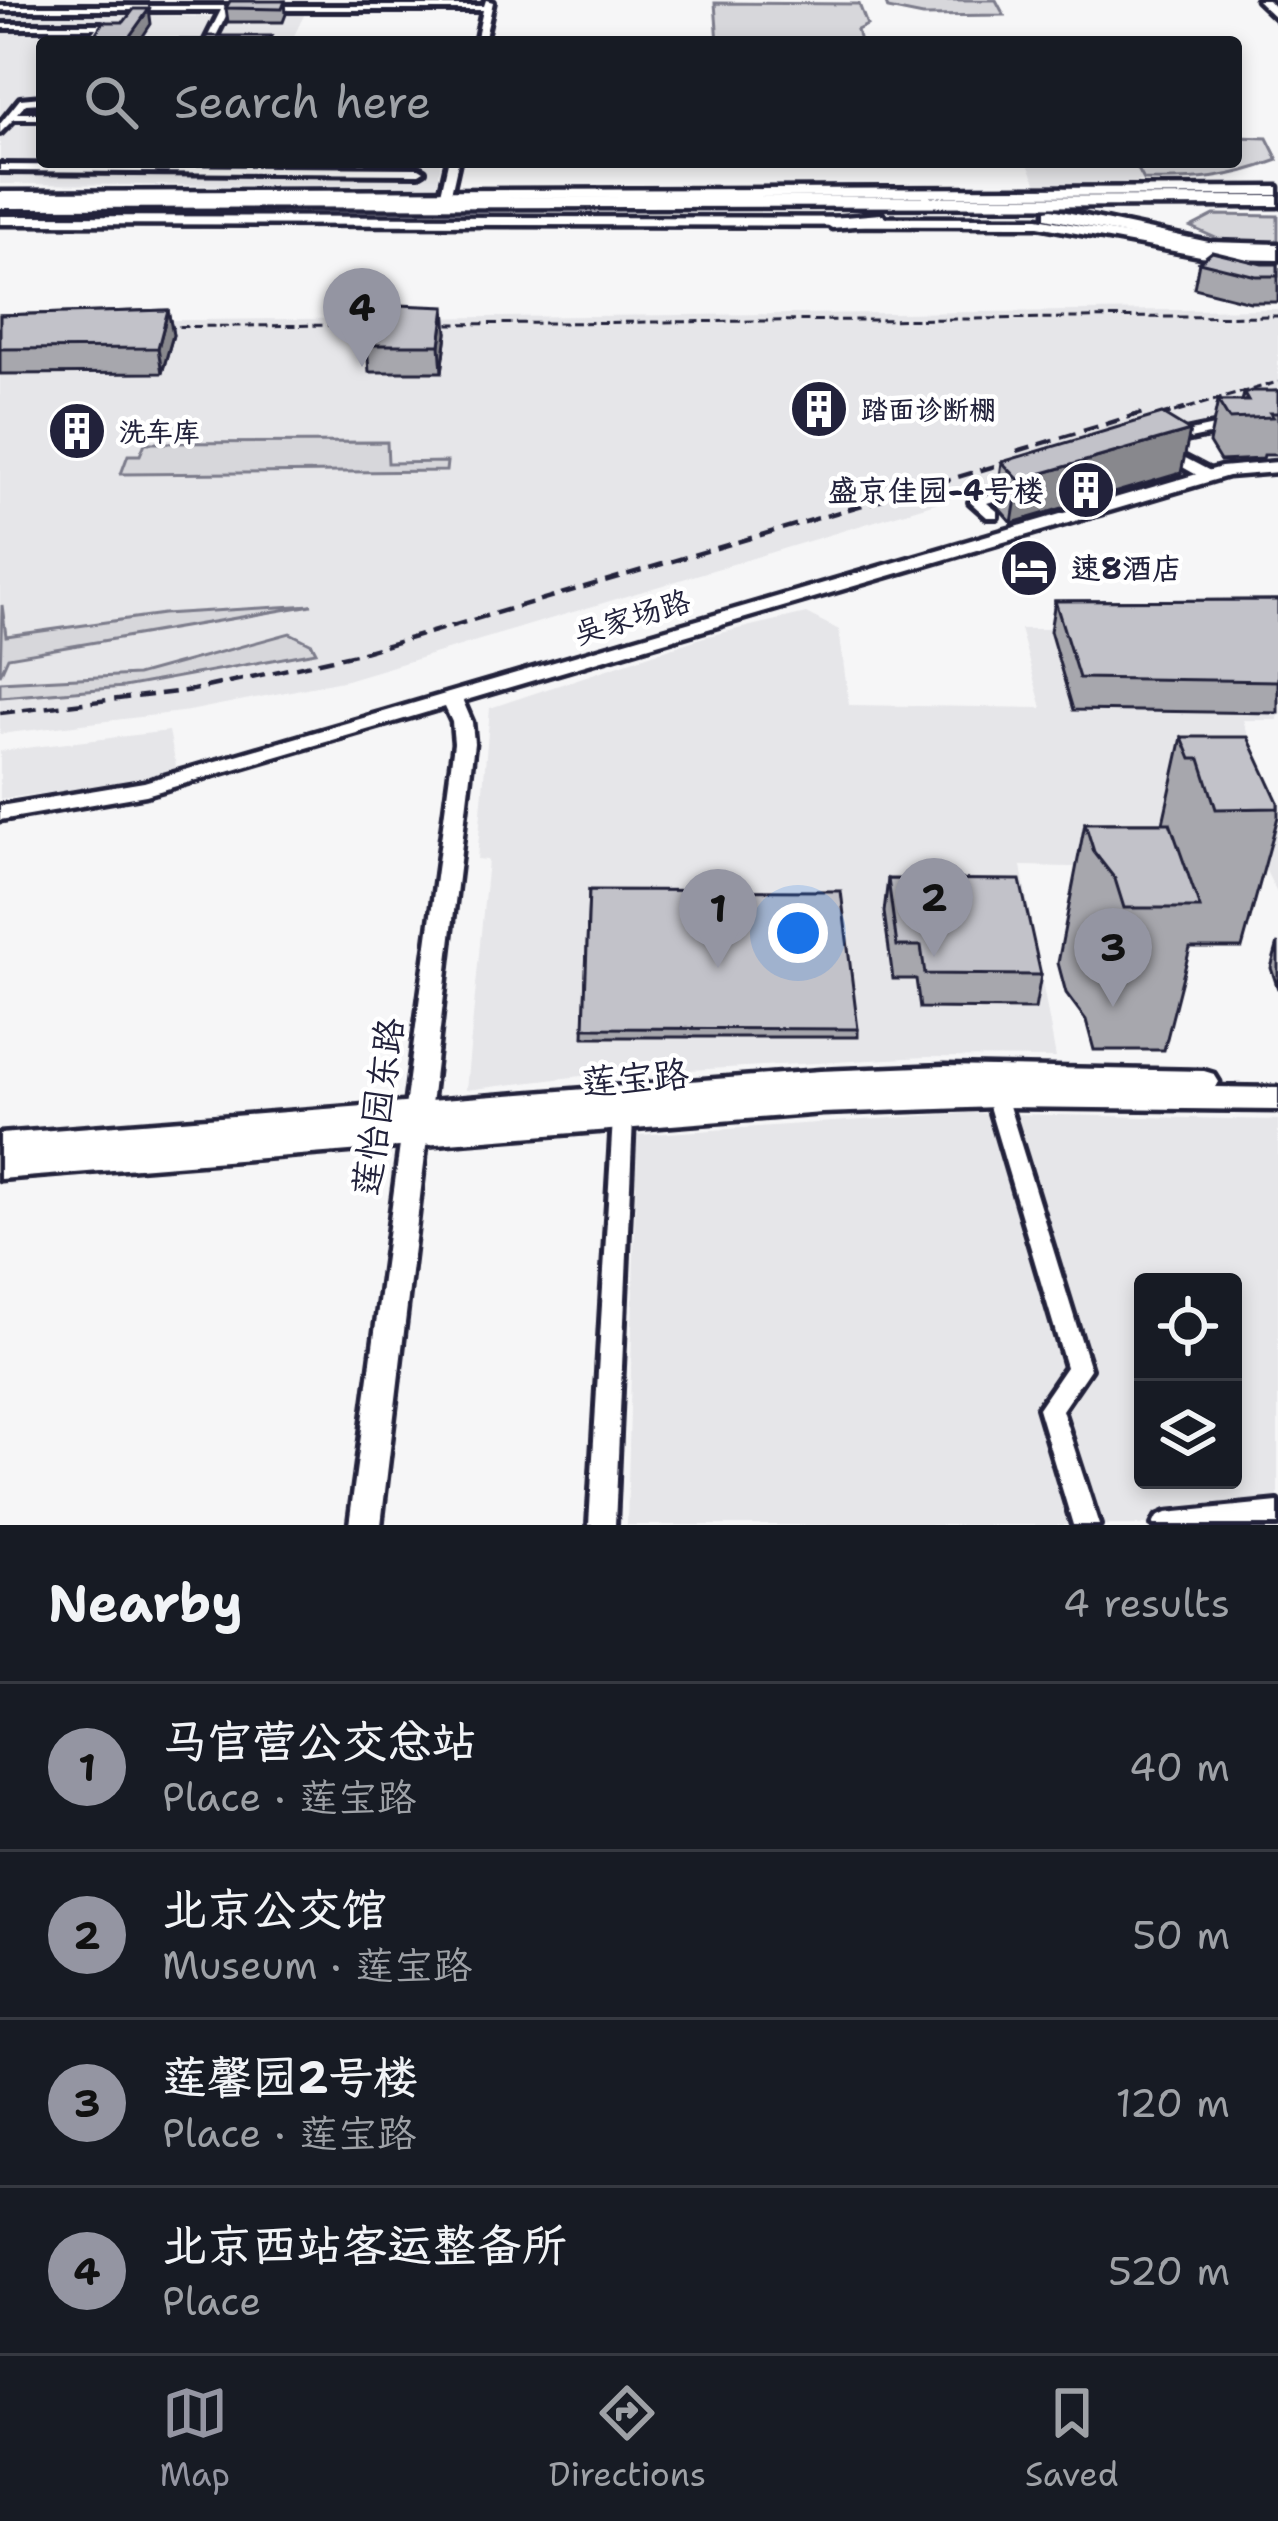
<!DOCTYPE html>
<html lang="en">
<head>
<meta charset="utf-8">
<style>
	body { margin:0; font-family:"Shantell Sans","LXGW WenKai TC",sans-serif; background:#20242c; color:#f1f3f6 }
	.controls { position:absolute; right:36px; bottom:36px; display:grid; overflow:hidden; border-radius:12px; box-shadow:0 6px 18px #0003 }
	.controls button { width:108px; height:108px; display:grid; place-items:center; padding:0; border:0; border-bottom:3px solid #363941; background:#171b24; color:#f1f3f6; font:60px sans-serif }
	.you { position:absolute; left:798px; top:933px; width:42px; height:42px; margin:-30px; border:9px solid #fff; border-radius:50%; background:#1a73e8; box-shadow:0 0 0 18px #1a73e833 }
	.badge { display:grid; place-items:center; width:78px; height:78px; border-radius:50%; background:#9495a2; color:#111; font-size:39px; font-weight:700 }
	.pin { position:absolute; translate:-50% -99px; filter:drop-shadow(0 3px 6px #0008) }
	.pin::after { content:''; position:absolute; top:63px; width:42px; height:36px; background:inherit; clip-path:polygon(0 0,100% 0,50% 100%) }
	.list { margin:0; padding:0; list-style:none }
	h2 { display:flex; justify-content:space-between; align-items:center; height:156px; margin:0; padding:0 48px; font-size:51px }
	h2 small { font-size:39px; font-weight:400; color:#9ea1a6 }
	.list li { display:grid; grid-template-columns:78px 1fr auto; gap:36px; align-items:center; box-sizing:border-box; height:168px; padding:0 48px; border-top:3px solid #363941 }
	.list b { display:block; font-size:45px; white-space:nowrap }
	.list p { margin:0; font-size:39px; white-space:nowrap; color:#9ea1a6 }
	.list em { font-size:39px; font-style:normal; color:#9ea1a6 }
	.icon { flex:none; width:66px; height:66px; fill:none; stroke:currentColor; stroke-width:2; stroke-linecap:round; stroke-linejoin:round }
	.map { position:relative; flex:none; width:1278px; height:1525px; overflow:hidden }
	.search { position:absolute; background:#171b24; box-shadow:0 6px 18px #0003; left:36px; right:36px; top:36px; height:132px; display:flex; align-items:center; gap:30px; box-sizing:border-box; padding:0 42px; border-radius:12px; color:#9ea1a6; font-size:45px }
	.sheet { height:828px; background:#171b24 }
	nav { display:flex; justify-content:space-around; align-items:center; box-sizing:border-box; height:168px; border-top:3px solid #363941; background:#171b24; font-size:33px; color:#9ea1a6 }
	nav a { display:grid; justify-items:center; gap:6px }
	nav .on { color:#9495a2 }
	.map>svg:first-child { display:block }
</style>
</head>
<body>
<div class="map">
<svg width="1278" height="1525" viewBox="0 0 1278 1525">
	<rect width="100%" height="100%" fill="#f6f6f7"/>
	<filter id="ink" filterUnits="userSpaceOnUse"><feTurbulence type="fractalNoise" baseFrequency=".00833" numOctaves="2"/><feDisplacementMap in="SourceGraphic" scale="24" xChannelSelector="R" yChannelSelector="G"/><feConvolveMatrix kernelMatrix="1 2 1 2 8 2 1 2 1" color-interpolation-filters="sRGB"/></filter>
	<g filter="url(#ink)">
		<g fill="#e6e6e9" fill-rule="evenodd">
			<path d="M307,9l-16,33h-249v120h399l-4,25 -437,-3v-173l214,6 10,-7z"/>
			<path d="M1027,162h105l12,18 -6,1 3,5h-103z"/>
			<path d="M1278,309v91l-931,280 -158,31 -189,23v-412z"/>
			<path d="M806,613l33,17 10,75 193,3 -22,-79h258v91h-35l35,106v69l-12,-24 -245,-5 35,192 -131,-1 -344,19 -115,14 22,-230 -11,-1 13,-151 214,-71z"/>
			<path d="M169,731l9,45 -178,23v-48z"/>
			<path d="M967,1113l311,7v405h-651l10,-390zM1143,1282h90v198h-90z"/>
		</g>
		<g fill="#d7d7db" stroke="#7c7c8b" stroke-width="3">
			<path d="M885,0h111l8,15 -81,1 -35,-7z"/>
			<path d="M715,3l144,1 8,21 -10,5 3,12h-142z"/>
			<path d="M1236,137l31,1 11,22c-50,19 -81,21 -134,20l-10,-18h102z"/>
			<path d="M1214,215l64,1v26h-53l-34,-15z"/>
			<path d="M387,442l1,21 59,-1 -1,9 -325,3 7,-19h12l5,-12z"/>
			<path d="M2,605l4,31 157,-22 149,-9 -304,52 -8,18z"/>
			<path d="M290,633l22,11 4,8 -192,35 -124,10v-15l137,-7z"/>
		</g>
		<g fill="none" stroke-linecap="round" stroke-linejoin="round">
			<g stroke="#22223b" stroke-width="10">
				<g id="minor">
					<path d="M486,0l7,2 -9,40h-8l7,-32h-254l-16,32h-8l16,-32h-221v-4h484z"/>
					<path d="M0,24h102l4,2 -12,16h-8l10,-14h-96z"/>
					<path d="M42,97v6l-16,1 -8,9h24v6h-28l-14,14v-9l20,-25z"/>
					<path d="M448,162h10l-7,31 -5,3 -5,-3z"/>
					<path d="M0,165l419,3 5,3 -5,3 -419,-3z"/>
					<path d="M1233,422l6,4 -2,3 -66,14 -6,-4 6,-4z"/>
					<path d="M1168,449l46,24 2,3 -2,3h-10l-41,-23 -1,-3z"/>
					<path d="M1015,486l7,4 -2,3 -33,10 10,8v6h-10l-17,-15z"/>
					<path d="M996,1088l7,3 3,5 84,273 -28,41 37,115h-26l-35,-117 28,-41 -80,-271 3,-5z"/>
					<path d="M623,1110l7,2 3,6 -18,407h-26l24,-407 3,-6z"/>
					<path d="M1278,1502v23h-125l4,-8 9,-4z"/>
				</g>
			</g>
			<g stroke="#22223b" stroke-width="9">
				<g id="tertiary">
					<path d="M1257,0h11l10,11v9z"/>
					<path d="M1278,187v8l-1278,5v-8z"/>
					<path d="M0,216l1038,2 179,33 61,1v8l-61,-1 -179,-33 -1038,-2z"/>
					<path d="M1278,462v10l-50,4 -765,225 9,21 2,21 -93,782h-32l105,-782 -2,-21 -7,-15 -299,88 -146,25v-14l144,-24 1077,-315z"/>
				</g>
			</g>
			<g stroke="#22223b" stroke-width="9">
				<path id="secondary" d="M945,1066l259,5 10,3 5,8 -3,5 62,1v22l-282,-3 -174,6 -822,66v-45l820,-63z"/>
			</g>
			<g stroke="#22223b" stroke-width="9">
				<g id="trunk">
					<path d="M1278,196v10l-1278,2v-10z"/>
					<path d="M1052,209l157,33 69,2v10l-69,-2 -163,-34v-8z"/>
					<path d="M881,214l8,5 -2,4 -55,5 -8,-5 8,-5z"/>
				</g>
			</g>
			<use href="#minor" fill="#fff" fill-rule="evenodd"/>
			<use href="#tertiary" fill="#fff" fill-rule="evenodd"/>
			<use href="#secondary" fill="#fff" fill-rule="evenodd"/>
			<use href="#trunk" fill="#fff" fill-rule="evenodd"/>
			<g stroke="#22223b" stroke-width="3" stroke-dasharray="9 4.5" stroke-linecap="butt">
				<path d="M138,327l1140,-11"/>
				<path d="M1174,412l104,-30"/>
			</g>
			<g stroke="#22223b" stroke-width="4.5" stroke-dasharray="15 8" stroke-linecap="butt">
				<path d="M1134,424l51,-15"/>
				<path d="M1017,451l132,-40"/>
				<path d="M0,713l193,-23 167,-37 676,-199"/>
			</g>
		</g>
		<g fill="#a7a7ad" stroke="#22223b" stroke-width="3">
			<path d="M285,1l1,13 -3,8h-55l-2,-14z"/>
			<path d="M1199,262l79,2v38h-28l-56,-14z"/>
			<path d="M168,310l5,25 -11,38 -162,1v-59z"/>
			<path d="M447,333l-5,39h-73l-2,-27z"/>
			<path d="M1278,391v64h-14l-1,4 -43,2 -11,-18 9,-42h24l2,-7z"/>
			<path d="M1002,462l179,11 -169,50 -16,-18z"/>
			<path d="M1278,600v113l-205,-3 -23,-79 5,-30z"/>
			<path d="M1182,737l96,65v15l-36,131h-52l-26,102h-70l-8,-30 -20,-27 -8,-30 27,-140h78z"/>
			<path d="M888,879l153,96 -6,34 -115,-1 -4,-29h-23l-9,-67z"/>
			<path d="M589,890l269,139v8h-274z"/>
			<path d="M1278,943v46l-7,-21z"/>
		</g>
		<g fill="#88888d" stroke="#22223b" stroke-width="3">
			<path d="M149,9l2,15 -12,18 -12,-2z"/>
			<path d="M445,307l2,26 -5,39 -2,-27z"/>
			<path d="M168,310l5,25 -11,38 -4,-25z"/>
			<path d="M1190,431l-9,42 -169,50 7,-43z"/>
		</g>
		<g fill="#c2c2c9" stroke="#22223b" stroke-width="3">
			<path d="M230,1h55l-3,8 -56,-1z"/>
			<path d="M134,9h15l-22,31h73l-1,2h-109l13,-20h21z"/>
			<path d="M207,36h65l-4,6h-65z"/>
			<path d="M1212,252l50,12h16v12h-22l-57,-14z"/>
			<path d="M375,304l70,3 -5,38h-73z"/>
			<path d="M168,310l-10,38 -158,1v-34z"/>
			<path d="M1251,391h27v22h-8l3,4 -44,2 -11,-18h30l-4,-7z"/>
			<path d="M1162,414l28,17 -171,49 -17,-18z"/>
			<path d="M1278,600v81l-199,-3 -24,-77z"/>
			<path d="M1182,737h66l30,65v6l-62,1 -16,-50h-9z"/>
			<path d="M1085,823h85l30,85h-76l-9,-29 -21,-27z"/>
			<path d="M888,879l132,1 21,95 -116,-1 -4,-28h-24z"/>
			<path d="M589,890l252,1 17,138 -274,-1z"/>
		</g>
	</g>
	<defs>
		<g id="building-disc" transform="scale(3)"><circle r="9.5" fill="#22223b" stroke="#fff"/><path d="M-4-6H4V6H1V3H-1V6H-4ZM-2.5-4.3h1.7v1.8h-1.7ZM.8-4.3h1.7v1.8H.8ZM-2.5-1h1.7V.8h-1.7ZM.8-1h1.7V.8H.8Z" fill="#fff"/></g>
		<g id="hotel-disc" transform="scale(3)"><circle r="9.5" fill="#22223b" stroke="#fff"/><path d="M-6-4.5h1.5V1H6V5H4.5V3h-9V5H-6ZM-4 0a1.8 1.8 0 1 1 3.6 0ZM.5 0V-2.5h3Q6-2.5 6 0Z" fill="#fff"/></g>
	</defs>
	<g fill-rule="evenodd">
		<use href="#building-disc" x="819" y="409"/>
		<use href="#building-disc" x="77" y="431"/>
		<use href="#building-disc" x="1086" y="490"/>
		<use href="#hotel-disc" x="1029" y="568"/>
	</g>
	<g text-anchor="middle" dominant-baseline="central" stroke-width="9" stroke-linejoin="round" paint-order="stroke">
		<g font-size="27" font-weight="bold" fill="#22223b" stroke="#fff" text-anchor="start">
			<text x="861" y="409">踏面诊断棚</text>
			<text x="119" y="431">洗车库</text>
		</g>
		<g font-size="30" font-weight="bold" fill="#22223b" stroke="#fff" text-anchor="end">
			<text x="1044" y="490">盛京佳园-4号楼</text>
			<text x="1071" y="568" text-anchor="start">速8酒店</text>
		</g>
		<g font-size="30" fill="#22223b" stroke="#fff">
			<text transform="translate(632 617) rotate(-17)">吴家场路</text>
		</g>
		<g font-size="36" fill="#22223b" stroke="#fff">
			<text transform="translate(635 1078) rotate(-5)">莲宝路</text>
			<text transform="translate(378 1107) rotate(-82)">莲怡园东路</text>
		</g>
	</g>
</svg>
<div class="controls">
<button><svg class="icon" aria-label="locate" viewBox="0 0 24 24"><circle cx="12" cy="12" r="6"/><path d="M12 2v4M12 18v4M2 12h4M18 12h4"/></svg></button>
<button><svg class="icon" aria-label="layers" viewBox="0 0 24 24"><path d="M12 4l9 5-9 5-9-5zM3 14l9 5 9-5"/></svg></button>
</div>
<div class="you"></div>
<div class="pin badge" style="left:718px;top:968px">1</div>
<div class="pin badge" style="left:934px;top:957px">2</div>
<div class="pin badge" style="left:1113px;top:1007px">3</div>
<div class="pin badge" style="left:362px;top:367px">4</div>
<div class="search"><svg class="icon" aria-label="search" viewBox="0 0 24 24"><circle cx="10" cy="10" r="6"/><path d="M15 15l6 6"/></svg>Search here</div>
</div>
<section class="sheet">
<h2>Nearby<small>4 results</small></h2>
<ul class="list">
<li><span class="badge">1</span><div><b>马官营公交总站</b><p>Place · 莲宝路</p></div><em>40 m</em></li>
<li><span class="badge">2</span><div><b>北京公交馆</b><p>Museum · 莲宝路</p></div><em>50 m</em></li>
<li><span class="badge">3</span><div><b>莲馨园2号楼</b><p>Place · 莲宝路</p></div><em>120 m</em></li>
<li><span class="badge">4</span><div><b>北京西站客运整备所</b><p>Place</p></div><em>520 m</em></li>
</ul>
</section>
<nav>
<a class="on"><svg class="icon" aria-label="map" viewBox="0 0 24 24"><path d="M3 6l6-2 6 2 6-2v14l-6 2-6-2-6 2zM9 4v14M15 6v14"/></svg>Map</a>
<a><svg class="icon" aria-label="directions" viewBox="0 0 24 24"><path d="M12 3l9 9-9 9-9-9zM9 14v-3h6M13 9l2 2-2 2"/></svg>Directions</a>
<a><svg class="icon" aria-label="saved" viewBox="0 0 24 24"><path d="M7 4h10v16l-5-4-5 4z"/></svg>Saved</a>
</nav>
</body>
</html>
